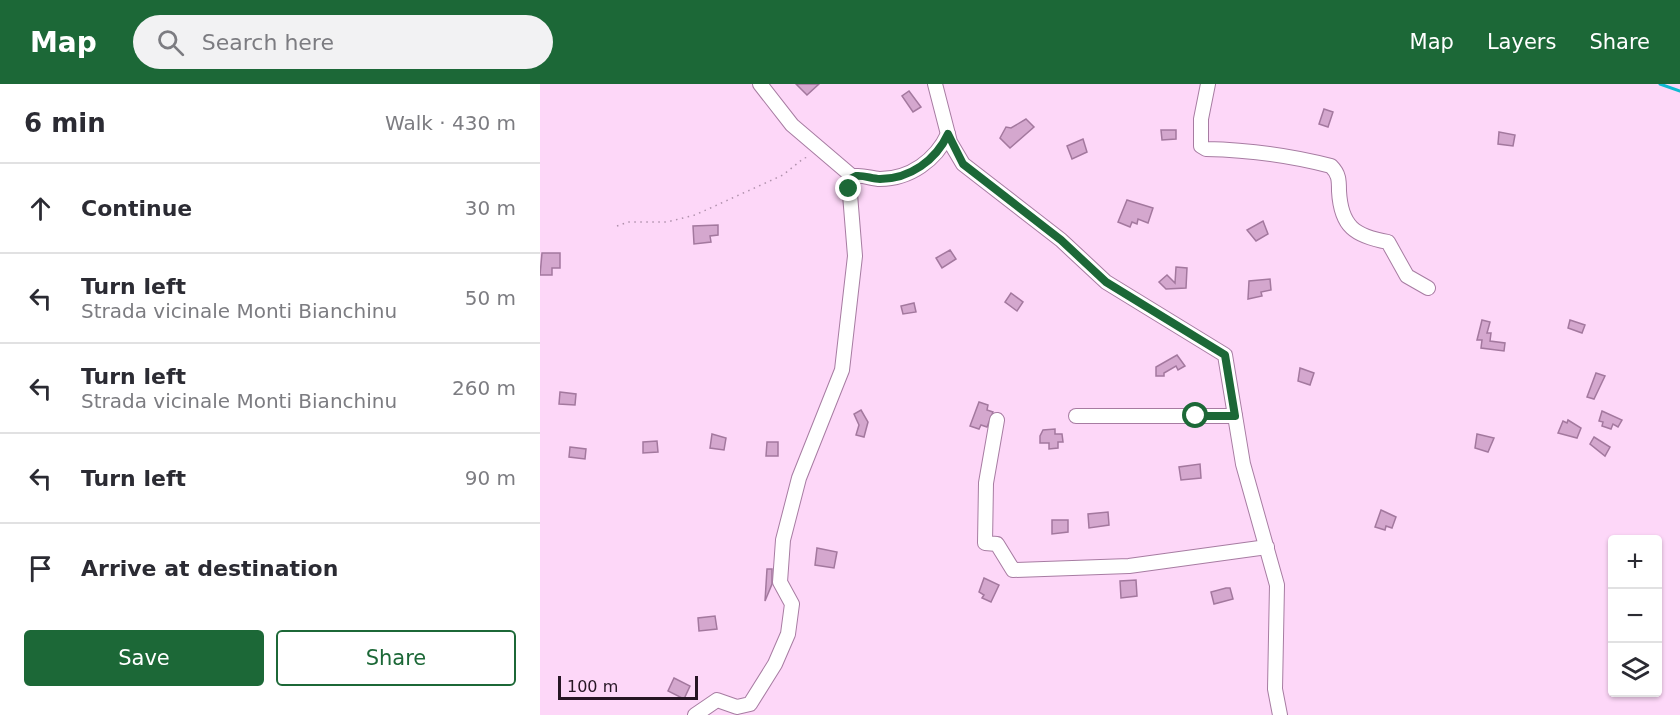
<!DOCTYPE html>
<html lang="en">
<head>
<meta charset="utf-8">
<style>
	body { margin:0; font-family:"DejaVu Sans",sans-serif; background:#f2f2f3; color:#2b2b33 }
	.controls { position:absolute; right:18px; bottom:18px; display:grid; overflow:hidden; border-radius:6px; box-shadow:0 2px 4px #0004 }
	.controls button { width:54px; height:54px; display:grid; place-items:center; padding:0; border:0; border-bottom:2px solid #e1e1e2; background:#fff; color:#2b2b33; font:30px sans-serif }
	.scale { position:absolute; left:18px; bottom:15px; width:140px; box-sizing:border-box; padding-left:6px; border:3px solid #261524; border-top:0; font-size:16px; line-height:21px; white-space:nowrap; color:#261524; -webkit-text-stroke:4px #fdd7f8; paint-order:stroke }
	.stop { position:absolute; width:18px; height:18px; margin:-14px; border:4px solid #1c6837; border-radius:50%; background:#fff }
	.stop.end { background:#1c6837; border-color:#fff; box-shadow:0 2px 6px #0008 }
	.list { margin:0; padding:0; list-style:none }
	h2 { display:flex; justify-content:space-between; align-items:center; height:78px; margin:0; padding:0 24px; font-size:26px }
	h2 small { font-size:20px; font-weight:400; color:#7c7c81 }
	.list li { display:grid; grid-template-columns:39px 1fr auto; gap:18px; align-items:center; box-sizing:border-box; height:90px; padding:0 24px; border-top:2px solid #e1e1e2 }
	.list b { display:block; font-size:22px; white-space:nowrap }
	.list p { margin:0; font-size:20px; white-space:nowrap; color:#7c7c81 }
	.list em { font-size:20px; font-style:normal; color:#7c7c81 }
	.actions { display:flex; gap:12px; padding:18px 24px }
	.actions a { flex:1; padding:14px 0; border:2px solid #1c6837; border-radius:6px; text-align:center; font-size:21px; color:#1c6837 }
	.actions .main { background:#1c6837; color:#fff }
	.icon { flex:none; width:33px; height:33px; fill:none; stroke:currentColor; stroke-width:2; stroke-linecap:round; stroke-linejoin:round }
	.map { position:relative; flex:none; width:1140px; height:631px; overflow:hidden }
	header { display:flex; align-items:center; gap:36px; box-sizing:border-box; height:84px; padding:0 30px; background:#1c6837; color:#fff }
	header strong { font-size:28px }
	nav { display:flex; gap:33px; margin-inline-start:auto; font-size:21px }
	.search { width:420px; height:54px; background:#f2f2f3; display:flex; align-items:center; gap:15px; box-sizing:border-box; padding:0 21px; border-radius:33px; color:#7c7c81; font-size:22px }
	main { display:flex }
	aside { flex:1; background:#fff }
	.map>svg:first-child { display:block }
</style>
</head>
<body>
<header>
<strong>Map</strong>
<div class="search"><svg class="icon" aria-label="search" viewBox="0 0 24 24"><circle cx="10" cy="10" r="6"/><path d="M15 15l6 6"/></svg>Search here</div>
<nav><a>Map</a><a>Layers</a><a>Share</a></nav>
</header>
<main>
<aside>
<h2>6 min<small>Walk · 430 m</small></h2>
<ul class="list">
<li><svg class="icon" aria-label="ahead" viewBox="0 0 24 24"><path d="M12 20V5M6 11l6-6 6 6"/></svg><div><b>Continue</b></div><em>30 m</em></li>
<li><svg class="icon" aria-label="left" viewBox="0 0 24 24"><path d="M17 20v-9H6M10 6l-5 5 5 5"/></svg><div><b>Turn left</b><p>Strada vicinale Monti Bianchinu</p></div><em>50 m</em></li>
<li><svg class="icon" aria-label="left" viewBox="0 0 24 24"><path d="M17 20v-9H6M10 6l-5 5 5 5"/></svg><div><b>Turn left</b><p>Strada vicinale Monti Bianchinu</p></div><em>260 m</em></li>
<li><svg class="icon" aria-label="left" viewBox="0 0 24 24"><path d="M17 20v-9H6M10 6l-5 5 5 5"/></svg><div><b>Turn left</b></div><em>90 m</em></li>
<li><svg class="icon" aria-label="arrive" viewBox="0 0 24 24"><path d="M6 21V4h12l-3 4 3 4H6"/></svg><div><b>Arrive at destination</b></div></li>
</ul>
<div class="actions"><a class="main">Save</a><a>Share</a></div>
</aside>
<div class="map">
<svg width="1140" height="631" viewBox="0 0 1140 631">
	<rect width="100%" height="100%" fill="#fdd7f8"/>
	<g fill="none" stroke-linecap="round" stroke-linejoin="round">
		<path stroke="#10bad1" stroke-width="3" d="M1120,0l20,7"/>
	</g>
	<g fill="#d4a7ce" stroke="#a3789e" stroke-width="1.5">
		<path d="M256,0h23l-12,11z"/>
		<path d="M369,7l12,16 -8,5 -11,-16z"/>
		<path d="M784,25l9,3 -5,15 -9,-3z"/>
		<path d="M486,35l8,8 -24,21 -10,-10 6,-11 5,1z"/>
		<path d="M621,46h15v9l-14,1z"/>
		<path d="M959,48l16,3 -2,11 -15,-2z"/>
		<path d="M543,55l4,13 -15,7 -5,-13z"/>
		<path d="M587,116l26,8 -5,15 -10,-4 -1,5 -5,-2 -2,5 -12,-5z"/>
		<path d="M723,137l5,13 -12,7 -9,-11z"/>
		<path d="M178,141v10l-8,1 1,6 -17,2 -1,-18z"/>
		<path d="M410,166l6,9 -14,9 -6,-10z"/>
		<path d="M2,169h18v15h-8v7h-12z"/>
		<path d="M636,183l11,1 -1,20 -20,1 -7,-7 8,-7 8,8z"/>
		<path d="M730,195l1,11 -10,2 1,4 -14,3 1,-18z"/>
		<path d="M471,209l12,9 -6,9 -12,-9z"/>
		<path d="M374,219l2,9 -13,2 -2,-8z"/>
		<path d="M942,236l8,2 -3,11h4l-1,8 15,2 -1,8 -23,-3 1,-8h-5z"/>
		<path d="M1030,236l15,5 -3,8 -14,-5z"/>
		<path d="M637,271l8,11 -7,4 -2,-4 -12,7v3h-8v-9z"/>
		<path d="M760,284l14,5 -4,12 -12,-4z"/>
		<path d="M1056,289l9,3 -11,23 -7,-2z"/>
		<path d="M20,308l16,2 -1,11 -16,-1z"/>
		<path d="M439,318l9,3 -1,5 6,2 -6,15 -6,-2 -2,4 -9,-3z"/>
		<path d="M321,326l7,12 -4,15 -8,-2 3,-10 -5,-11z"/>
		<path d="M1062,327l20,9 -4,7 -5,-3 -2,5 -9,-3 1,-4 -4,-1z"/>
		<path d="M1028,336l13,8 -4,10 -19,-5 5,-12 4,2z"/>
		<path d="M515,345v5h7l1,8h-5v6l-9,1v-6h-9v-7l3,-6z"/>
		<path d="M172,350l14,4 -2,12 -14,-2z"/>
		<path d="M937,350l17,4 -6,14 -13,-4z"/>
		<path d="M1054,353l16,10 -5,9 -15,-12z"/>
		<path d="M117,357l1,11 -15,1v-11z"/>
		<path d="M227,358h11v14h-12z"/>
		<path d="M30,363l16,2 -1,10 -16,-2z"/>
		<path d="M660,380l1,14 -20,2 -2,-13z"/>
		<path d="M841,426l15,7 -4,11 -6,-2 -1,4 -10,-3z"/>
		<path d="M568,428l1,13 -20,3 -1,-14z"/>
		<path d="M512,436h16v12l-16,2z"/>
		<path d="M277,464l20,4 -3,16 -19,-3z"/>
		<path d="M227,485h5v15l-7,17z"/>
		<path d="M444,494l15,7 -8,17 -9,-4 2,-3 -5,-3z"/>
		<path d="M596,496l1,16 -16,2 -1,-17z"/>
		<path d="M686,504h4l3,11 -19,5 -3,-12z"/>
		<path d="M175,532l2,13 -18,2 -1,-13z"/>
		<path d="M134,594l16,8 -6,13 -16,-8z"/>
	</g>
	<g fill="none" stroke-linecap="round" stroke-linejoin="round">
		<g stroke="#a77ca2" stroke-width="16">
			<g id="minor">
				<path d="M220,0l32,41 61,52"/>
				<path d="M395,0l15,58 13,22 98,76 45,42 119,73 18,109 34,121 -2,104 5,26"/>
				<path d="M668,0l-7,35v27l5,3c44,1 83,6 125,17 8,8 8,14 8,25 2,36 16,45 49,51l19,34 21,12"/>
				<path d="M536,332h159"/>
				<path d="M457,336l-11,63 -1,60 12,1 16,26 116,-4 138,-19"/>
				<path d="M155,631l22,-15 20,7 13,-3 25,-40 13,-30 4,-30 -12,-22 3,-42 16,-62 43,-108 13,-114 -6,-74 7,-6c8,-1 16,3 24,3 30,0 56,-19 68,-45"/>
			</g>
		</g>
		<path stroke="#b091ac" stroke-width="1.5" stroke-dasharray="1.5 4.5" stroke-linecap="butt" d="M77,142l11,-4h39l28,-7 88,-40 21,-17 6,-1"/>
		<use href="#minor" stroke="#fff" stroke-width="14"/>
	</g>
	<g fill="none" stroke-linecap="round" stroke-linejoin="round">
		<path stroke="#1c6837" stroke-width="8" d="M309,105l1,-10 6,-3c8,-1 16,3 24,3 30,0 56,-19 68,-45l15,30 98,76 45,42 119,73 10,61h-39"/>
	</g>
</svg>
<div class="controls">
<button>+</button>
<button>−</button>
<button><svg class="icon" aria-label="layers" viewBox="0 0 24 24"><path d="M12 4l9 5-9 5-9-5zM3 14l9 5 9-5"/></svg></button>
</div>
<div class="scale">100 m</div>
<div class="stop" style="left:656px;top:332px"></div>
<div class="stop end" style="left:309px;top:105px"></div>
</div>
</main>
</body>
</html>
